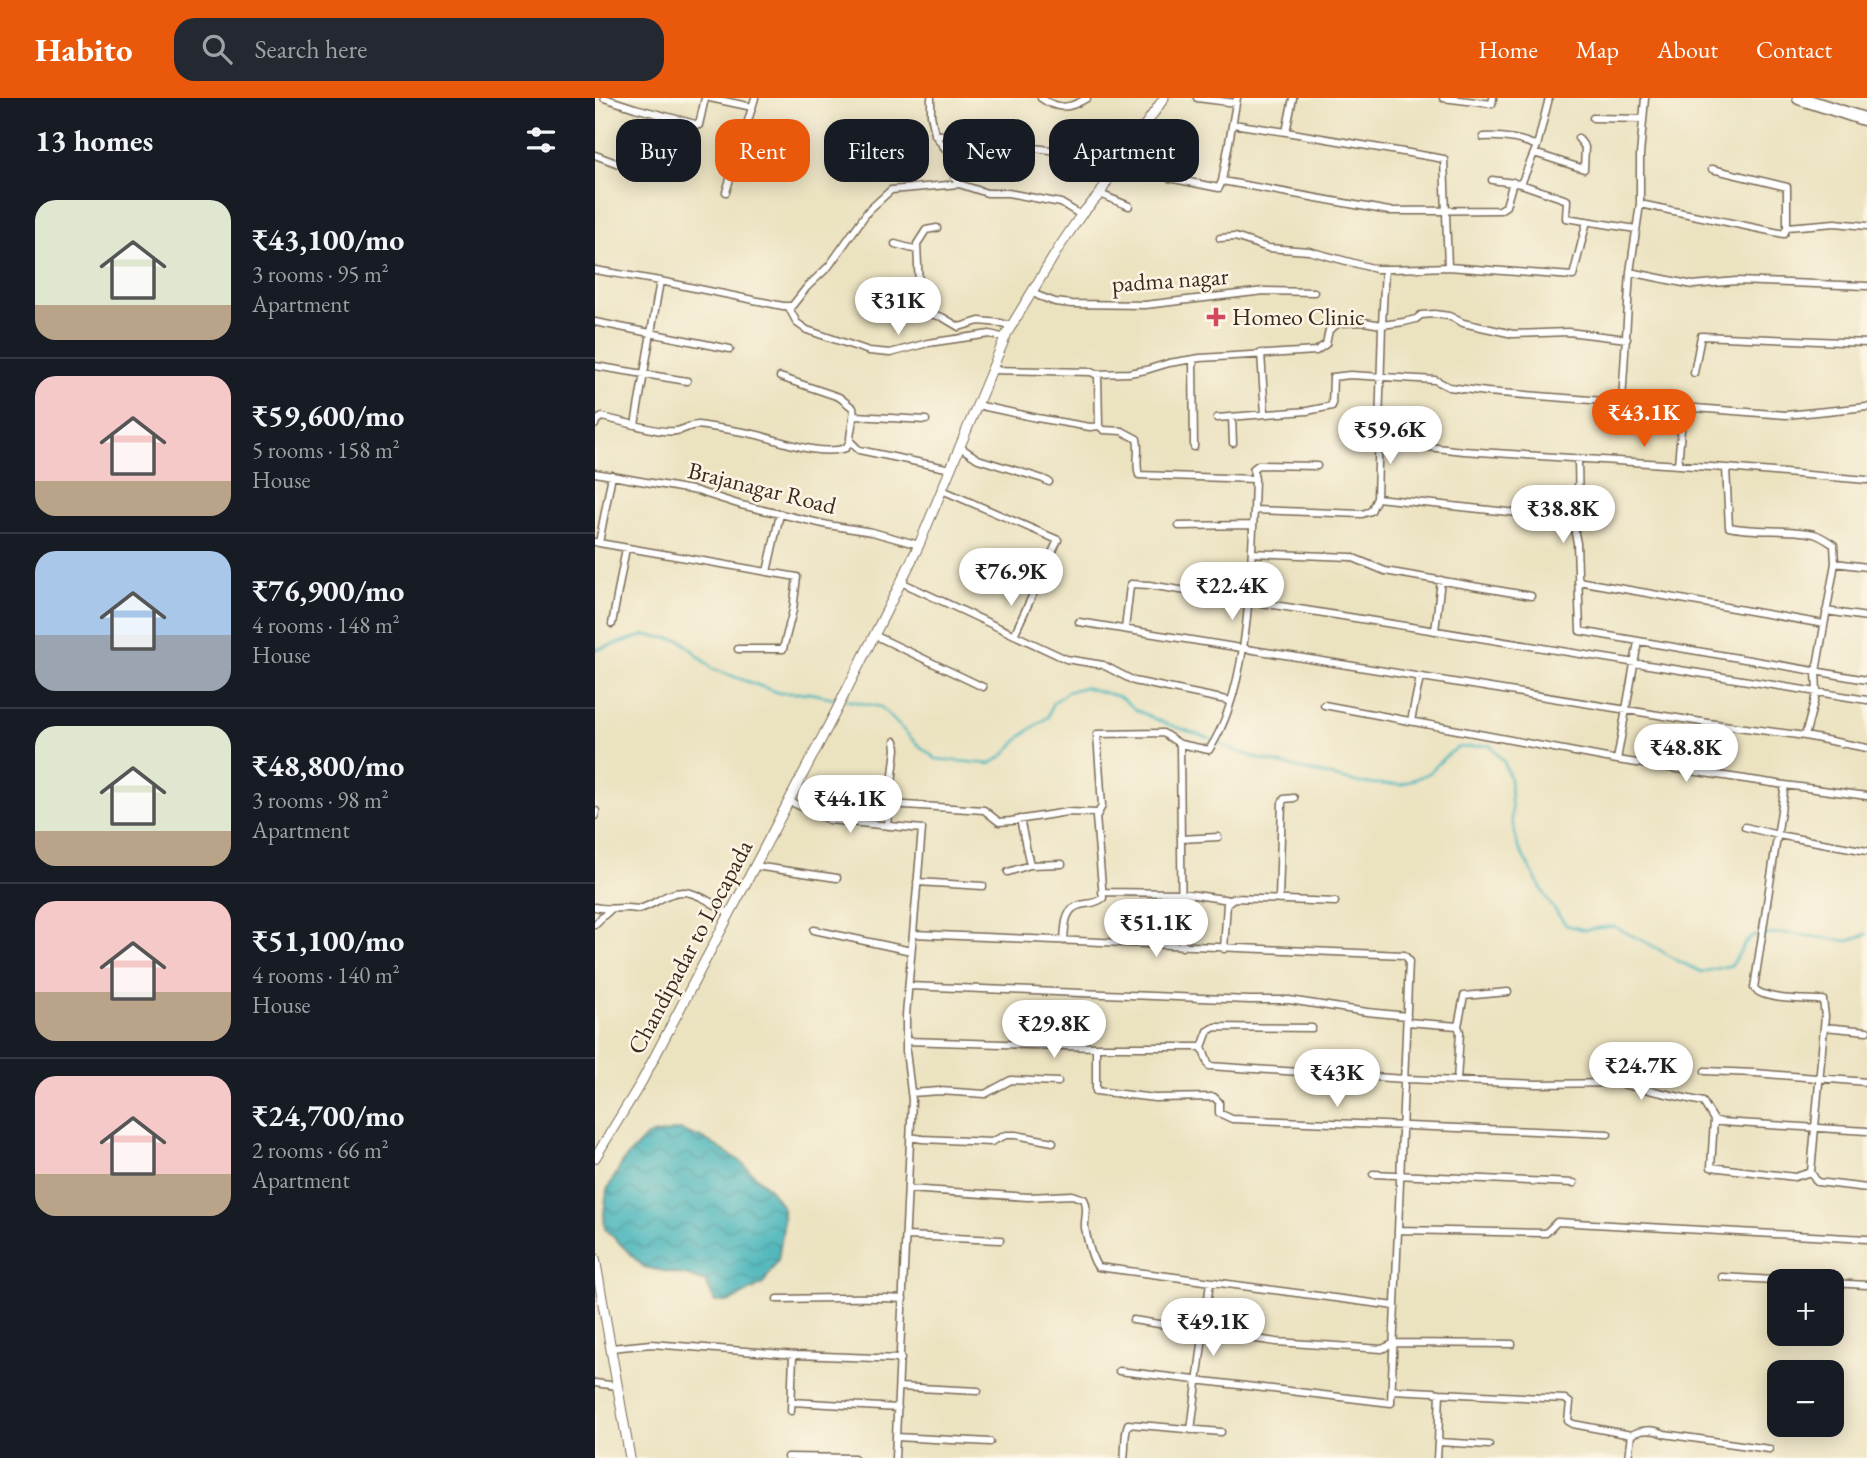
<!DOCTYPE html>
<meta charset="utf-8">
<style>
body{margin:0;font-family:"EB Garamond",serif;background:#242831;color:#f1f3f6;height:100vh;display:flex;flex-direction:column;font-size:26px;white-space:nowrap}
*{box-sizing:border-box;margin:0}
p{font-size:23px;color:#9ea1a6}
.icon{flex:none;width:38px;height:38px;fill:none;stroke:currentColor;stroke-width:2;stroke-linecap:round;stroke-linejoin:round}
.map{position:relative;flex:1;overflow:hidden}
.side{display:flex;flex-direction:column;background:#171b24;width:595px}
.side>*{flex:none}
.guide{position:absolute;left:21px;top:21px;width:665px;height:63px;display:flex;gap:14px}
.controls{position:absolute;left:1172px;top:1171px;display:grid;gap:14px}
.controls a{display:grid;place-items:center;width:77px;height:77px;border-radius:14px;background:#171b24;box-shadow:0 4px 18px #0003;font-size:35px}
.price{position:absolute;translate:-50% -60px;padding:0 16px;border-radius:24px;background:#fff;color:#222;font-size:23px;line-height:46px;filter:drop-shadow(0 2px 4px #0008)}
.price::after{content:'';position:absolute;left:50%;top:42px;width:21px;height:16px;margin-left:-10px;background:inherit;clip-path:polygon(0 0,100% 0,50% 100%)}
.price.selected{background:#ea580c;color:#fff}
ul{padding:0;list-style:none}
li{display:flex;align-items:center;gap:21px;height:175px;padding:0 35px}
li+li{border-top:2px solid #363941}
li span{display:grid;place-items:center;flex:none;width:196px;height:140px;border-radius:21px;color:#555}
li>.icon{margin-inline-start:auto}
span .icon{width:84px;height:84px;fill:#fffc;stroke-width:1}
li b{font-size:30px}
h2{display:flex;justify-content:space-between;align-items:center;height:84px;padding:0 35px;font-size:30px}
.tag{padding:0 24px;border-radius:21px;background:#171b24;box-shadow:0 4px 18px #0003;font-size:24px;line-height:63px}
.tag.selected{background:#ea580c;color:#fff}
header{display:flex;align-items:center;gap:42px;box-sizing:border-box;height:98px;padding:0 35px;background:#ea580c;color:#fff}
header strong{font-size:33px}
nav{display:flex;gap:38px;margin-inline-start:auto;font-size:24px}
.search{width:490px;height:63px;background:#242831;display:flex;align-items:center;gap:18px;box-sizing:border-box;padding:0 24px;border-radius:21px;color:#9ea1a6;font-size:26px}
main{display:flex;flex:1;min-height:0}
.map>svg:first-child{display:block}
.water{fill:url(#water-waves);stroke:#3f6e6c;stroke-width:2}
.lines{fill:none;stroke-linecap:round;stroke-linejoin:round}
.stream{stroke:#43b3ba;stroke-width:2.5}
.street-casing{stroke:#796a57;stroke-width:9}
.secondary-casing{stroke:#796a57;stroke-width:11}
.highway-casing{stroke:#796a57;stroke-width:15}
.street{stroke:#fff;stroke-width:6}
.secondary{stroke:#fff;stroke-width:9}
.highway{stroke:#fff;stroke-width:12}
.poi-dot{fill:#d1495b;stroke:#fcf5e5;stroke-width:2.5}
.labels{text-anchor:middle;stroke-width:5;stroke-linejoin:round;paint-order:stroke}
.street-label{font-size:24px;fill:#3b2a1e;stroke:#fcf5e5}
.poi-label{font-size:24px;fill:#3b2a1e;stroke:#fcf5e5;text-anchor:start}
</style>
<header>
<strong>Habito</strong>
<div class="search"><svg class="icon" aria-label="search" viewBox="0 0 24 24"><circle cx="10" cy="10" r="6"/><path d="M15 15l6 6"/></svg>Search here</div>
<nav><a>Home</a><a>Map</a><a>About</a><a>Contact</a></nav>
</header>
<main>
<section class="side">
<h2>13 homes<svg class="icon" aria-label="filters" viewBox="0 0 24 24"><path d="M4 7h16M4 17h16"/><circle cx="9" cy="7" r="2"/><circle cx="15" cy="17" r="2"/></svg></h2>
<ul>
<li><span style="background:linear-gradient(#dfe7d0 75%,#b9a48a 0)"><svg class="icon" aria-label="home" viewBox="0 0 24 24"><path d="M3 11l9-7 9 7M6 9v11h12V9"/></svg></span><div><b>₹43,100/mo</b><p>3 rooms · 95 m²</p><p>Apartment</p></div></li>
<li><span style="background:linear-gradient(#f6c9c9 75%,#b9a48a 0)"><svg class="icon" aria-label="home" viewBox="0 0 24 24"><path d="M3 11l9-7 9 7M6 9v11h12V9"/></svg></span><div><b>₹59,600/mo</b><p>5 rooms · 158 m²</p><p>House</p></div></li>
<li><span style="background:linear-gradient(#a9c7e8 60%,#9aa5b1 0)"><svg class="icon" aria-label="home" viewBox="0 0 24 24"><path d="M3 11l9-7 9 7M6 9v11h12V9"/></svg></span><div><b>₹76,900/mo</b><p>4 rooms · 148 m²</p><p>House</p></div></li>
<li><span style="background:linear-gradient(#dfe7d0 75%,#b9a48a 0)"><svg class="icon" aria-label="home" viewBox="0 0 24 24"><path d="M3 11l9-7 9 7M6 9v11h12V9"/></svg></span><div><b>₹48,800/mo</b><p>3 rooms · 98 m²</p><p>Apartment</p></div></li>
<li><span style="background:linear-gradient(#f6c9c9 65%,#b9a48a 0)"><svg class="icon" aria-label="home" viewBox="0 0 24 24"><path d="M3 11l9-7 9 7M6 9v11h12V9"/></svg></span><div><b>₹51,100/mo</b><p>4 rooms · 140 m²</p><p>House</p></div></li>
<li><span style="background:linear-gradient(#f6c9c9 70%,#b9a48a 0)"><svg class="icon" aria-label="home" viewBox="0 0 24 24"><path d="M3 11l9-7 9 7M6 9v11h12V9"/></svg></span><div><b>₹24,700/mo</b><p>2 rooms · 66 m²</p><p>Apartment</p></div></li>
</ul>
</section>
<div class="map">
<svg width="1272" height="1360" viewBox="0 0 1272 1360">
<defs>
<pattern id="water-waves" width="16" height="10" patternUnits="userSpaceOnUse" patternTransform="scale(1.75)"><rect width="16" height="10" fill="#43b3ba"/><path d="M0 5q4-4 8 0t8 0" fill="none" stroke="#399297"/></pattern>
</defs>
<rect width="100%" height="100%" fill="#fcf5e5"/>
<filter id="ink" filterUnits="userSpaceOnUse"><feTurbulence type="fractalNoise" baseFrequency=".0143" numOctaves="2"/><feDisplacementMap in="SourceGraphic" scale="14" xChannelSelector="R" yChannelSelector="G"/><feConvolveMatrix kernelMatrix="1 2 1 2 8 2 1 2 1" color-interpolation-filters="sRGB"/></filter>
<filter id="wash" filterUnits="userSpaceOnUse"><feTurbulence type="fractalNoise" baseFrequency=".00686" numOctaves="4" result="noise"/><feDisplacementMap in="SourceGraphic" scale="28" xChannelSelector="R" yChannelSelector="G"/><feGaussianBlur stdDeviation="1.57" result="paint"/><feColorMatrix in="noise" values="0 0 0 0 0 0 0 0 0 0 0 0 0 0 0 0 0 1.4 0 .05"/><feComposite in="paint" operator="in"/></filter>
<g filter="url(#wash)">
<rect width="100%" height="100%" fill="#ebe2c0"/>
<path class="water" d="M85,1032l26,10 34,21 31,30 12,17v21l-5,31 -15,24 -33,18h-15l-9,-20 -18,-6 -44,-9 -39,-38 -1,-16 3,-23 17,-30 23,-24z"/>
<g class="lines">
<path class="stream" d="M0,552l51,-15 35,5 32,29 66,24h30l30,6
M251,602l35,7 35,36 20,16 54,5 13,-8 22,-23 23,-16 4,-13 15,-12 17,-5 36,10 16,13 28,13 48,16 21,11 27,9 100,24 41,2 28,-12 17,-17 11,-8 33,-3 14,17 6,17 2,41 6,27 31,55 17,23 19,5 28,-4 42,21 23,14 24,11 30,-7 13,-22 8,-7 31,-3 64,8 19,-7"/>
</g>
</g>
<g filter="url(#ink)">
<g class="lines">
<g class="street-casing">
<path id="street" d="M9,0l31,10 64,17 6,-27
M115,0l42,9
M336,0v17l4,19 136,19 15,4 25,17
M446,0c17,12 28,11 46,0
M602,0l39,5
M848,0l49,6 1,-6
M998,20l50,1
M638,26l53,8 7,-34
M691,34l158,27 4,108
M340,37l12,16 7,25 5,8 28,9h21l53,10 20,12
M888,39c20,-1 36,1 54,9
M939,55l50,16 1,-22 -7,-9
M530,56l24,16 20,8 50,10 3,-7 15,-83
M0,57l29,11
M897,82l29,4 46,16 -1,18 70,11
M627,83l167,30 111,-1 6,-4 7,-24
M926,86l16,-38 12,-48
M131,94l29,-94
M505,96l29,12
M1045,106l144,30 3,-7v-40l-75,-18
M1192,129l48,-4 32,3
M342,130l-11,2 -9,14 3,65 10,5 12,3 17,10 20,-6 22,2 10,3
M625,140l15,-1 33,11 41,3 67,18h17l55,-2 125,9 14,-55
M300,146l22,6
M790,171l-3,56 22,-3 12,-3 5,-4 13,-1 15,2 14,7 50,11 55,-2 59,7
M0,172l65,11 -25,144 -33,-8 -6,4 -1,4
M1035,174l63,13 43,-4 131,5
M65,183l123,25h9l15,-19 22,-21 39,-55 23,-21 68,-6
M437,193l7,5 16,6 17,2 73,1 119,-14 50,1
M193,208l9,17 10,7 62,21 21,2 38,-10 62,-9 15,4
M0,224l135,27
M666,255l4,61
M598,262l1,87
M0,268l92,15
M397,272l99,2 7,3 1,51 5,4 18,1 15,8c3,12 -2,24 2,36l116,4 -1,31 108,4 9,-3 6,-13
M1099,275l7,-37 166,7
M500,276l34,-1 17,-3 23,-7 31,-5 116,-7 10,-7 3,-14 10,-7 25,-1 18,3 -5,173 197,21
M185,279l59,20 14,11c2,11 -3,21 -3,33l9,9 92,19
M1027,303l8,-129 10,-68v-49l5,-57
M382,307l60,13 53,9 9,-1
M260,318l71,4
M637,319l1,26
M622,320l90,-7 25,-5 1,-29 17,-2 85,5 14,7 38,5 299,23 81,-8
M40,327c14,3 28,8 41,6 8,-1 14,-6 22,-6 19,3 37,5 55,9 28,6 66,23 93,14l4,-7
M824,348l44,5 263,17 141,12
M365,349l18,12 65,20 6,3
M983,361c0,11 1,23 0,34 -2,18 -6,32 -1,50l3,88 287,49
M1083,367l5,-59
M0,375l102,18 44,14 87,20 44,7 47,13
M660,381l-2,-10 5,-4 59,1
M347,392l116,50 -44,95
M584,428l74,-1
M0,444l4,1 13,-68
M4,445l198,34 -4,33 -10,39h-45
M657,455l99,4 34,14 146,25
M389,458l62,13
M1240,465l32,4
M172,474l13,-58
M983,483l246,43
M306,484l165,77 37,6 31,16 97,20
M1231,513l41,6
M484,524l629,101 97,13 12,-45 -1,-19 19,-109 -1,-18c-6,-4 -13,-9 -20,-11 -28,-6 -57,-1 -85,-7l-3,-59
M17,526l14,-76
M530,531l5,-43 1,-2 18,1 718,115
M840,533l6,-51
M279,537l109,52
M1043,544l-21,118 168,25 -31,203c10,13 52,11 69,12l2,16 -14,156 6,10 50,6
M729,607l293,55
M816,623l9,-44
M1210,638l62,12
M585,646l2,203
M1190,687l82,11
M194,703l40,19 93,9 -16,186v36l6,49 -17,358
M294,706l95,6 15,12 12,-1 56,-9 31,1
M0,713h1l-1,5
M425,721l10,46
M292,728l9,-77 -1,-8
M1150,729l33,8 89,16
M586,741l37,-2
M160,768l82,12
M413,774l22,-7 32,-1
M322,784l66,4
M507,794l79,1 49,7
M684,801l3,-96 2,-4 10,-1
M0,809c12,3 21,1 33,1 3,0 8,1 11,1 17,-4 27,-18 46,-17 16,2 31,14 44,22
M0,826l16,-15
M219,832l97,21
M318,836l491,21 5,5 -18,443 -272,-32
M469,843c1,-13 0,-32 16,-36 9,-2 15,-1 23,-7l-7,-81 6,-11 -5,-72 66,-1 17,11 29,6c40,-60 41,-169 45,-240
M629,851l3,-46 7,-5 101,4
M314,888l340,14h40l78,12 40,4
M812,924l51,4
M1229,929l43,4
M717,930l-97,-1 -7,4 -6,16 7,19 196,13 133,5 79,-1 86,19 11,18 -3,47 84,10 16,-5
M311,943l190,6h106
M501,949v44l59,7 59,-1 5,5v11l13,6 376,15
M1110,973l50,2 112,9
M862,983l3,-49 -2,-6 6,-30 44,-4
M316,995l29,-2 45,3 26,-14 47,2
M1119,1022l7,2 146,9
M315,1039l12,2 69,3 15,-7h10l37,7
M778,1076l201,9
M313,1091l120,8 44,-2 12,4c5,9 0,19 1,29 2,10 7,33 13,39l297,39
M804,1132l147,3 11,-11 310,17
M311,1138l94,4
M1127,1179l70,4
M1237,1185l35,2
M182,1201c43,0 84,-3 126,0
M538,1222l143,22 106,7 13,-6 117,1
M16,1250l40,-4 146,11 104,4
M0,1285l22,3
M304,1289l79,4
M797,1292l41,2 7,1 125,6 5,4 -2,18 5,3 58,11c10,-6 23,-6 33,-1l105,15
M845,1295l-2,49 51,3
M197,1304l106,6
M196,1313l2,-56
M596,1332l19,-148
M301,1339l94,5
M192,1359l67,1
M529,1360c2,-11 0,-24 4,-34l93,8
M842,1360l1,-16
M1033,1360l3,-23"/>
</g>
<g class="secondary-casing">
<path id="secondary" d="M0,1060l47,-77 193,-368 66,-131 18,-37 88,-212 53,-87 21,-31 19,-21 11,-20 53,-76
M0,1160l35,200"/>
</g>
<g class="highway-casing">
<path id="highway" d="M1204,0l68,22"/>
</g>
<use href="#street" class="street"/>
<use href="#secondary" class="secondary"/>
<use href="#highway" class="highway"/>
</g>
</g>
<path class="poi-dot" d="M617.5 208.5h7v7h7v7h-7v7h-7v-7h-7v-7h7z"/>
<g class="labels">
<g class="street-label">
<text transform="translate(575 182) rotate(-4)" y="8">padma nagar</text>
<text transform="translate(167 390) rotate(14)" y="8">Brajanagar Road</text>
<text transform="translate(95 849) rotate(-62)" y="8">Chandipadar to Locapada</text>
</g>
<g class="poi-label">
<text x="637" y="227">Homeo Clinic</text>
</g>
</g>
</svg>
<div class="controls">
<a>+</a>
<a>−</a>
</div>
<b class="price" style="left:303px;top:239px">₹31K</b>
<b class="price selected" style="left:1049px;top:351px">₹43.1K</b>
<b class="price" style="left:795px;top:368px">₹59.6K</b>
<b class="price" style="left:968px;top:447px">₹38.8K</b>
<b class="price" style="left:416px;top:510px">₹76.9K</b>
<b class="price" style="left:637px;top:524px">₹22.4K</b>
<b class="price" style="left:1091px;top:686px">₹48.8K</b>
<b class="price" style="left:255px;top:737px">₹44.1K</b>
<b class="price" style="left:561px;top:861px">₹51.1K</b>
<b class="price" style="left:459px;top:962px">₹29.8K</b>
<b class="price" style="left:1046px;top:1004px">₹24.7K</b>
<b class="price" style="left:742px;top:1011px">₹43K</b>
<b class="price" style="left:618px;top:1260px">₹49.1K</b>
<div class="guide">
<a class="tag">Buy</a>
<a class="tag selected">Rent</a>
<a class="tag">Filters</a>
<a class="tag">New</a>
<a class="tag">Apartment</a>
</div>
</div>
</main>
